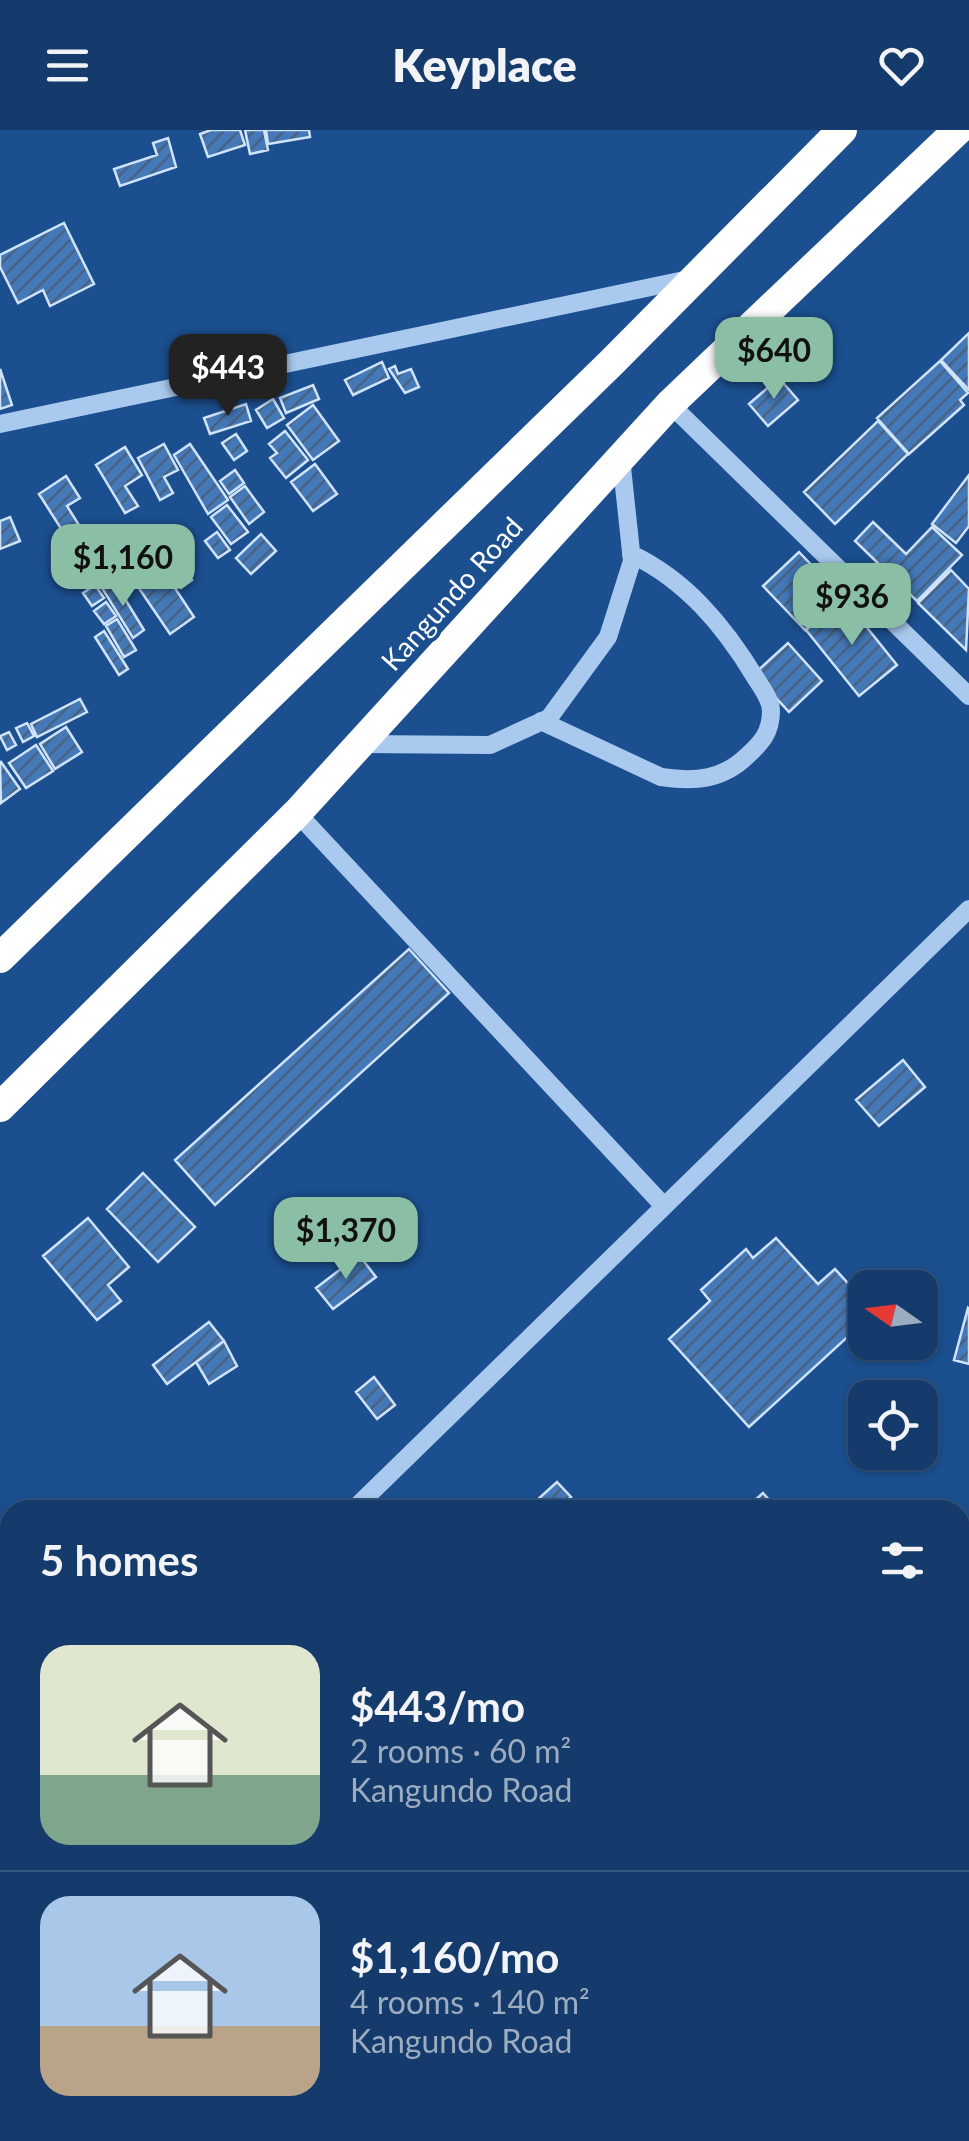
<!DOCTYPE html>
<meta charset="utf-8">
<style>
body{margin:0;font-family:Lato,sans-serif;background:#1d4271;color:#f1f3f6;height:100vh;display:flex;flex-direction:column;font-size:38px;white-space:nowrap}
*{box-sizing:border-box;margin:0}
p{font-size:32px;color:#9dadc1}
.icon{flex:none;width:55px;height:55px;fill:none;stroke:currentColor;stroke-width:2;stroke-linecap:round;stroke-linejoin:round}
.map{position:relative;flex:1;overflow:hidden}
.side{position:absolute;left:0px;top:1370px;width:970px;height:642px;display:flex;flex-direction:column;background:#143b6b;border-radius:30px 30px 0 0;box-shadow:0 2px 8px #0004,0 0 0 2px #33557e}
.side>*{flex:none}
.needle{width:65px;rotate:284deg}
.buttons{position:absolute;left:848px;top:1140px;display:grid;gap:20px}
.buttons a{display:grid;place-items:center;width:90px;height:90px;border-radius:20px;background:#143b6b;box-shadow:0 2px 8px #0004,0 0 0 2px #33557e;font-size:50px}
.price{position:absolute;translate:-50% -85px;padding:0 22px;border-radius:20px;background:#8abfa5;color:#111;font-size:32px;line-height:65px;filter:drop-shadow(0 2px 5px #0008)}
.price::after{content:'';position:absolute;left:50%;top:60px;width:30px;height:22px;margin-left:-15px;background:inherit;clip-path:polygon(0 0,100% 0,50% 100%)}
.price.active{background:#222;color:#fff}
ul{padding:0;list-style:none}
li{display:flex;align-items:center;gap:30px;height:250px;padding:0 40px}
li+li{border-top:2px solid #33557e}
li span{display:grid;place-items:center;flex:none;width:280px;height:200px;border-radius:30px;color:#555}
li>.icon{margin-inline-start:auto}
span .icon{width:120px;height:120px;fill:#fffc;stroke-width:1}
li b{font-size:42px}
h2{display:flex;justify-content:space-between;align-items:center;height:120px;padding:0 40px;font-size:42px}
header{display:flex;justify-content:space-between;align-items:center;height:130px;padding:0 40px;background:#143b6b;font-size:45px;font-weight:800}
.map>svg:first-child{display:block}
.building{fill:url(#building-hatch);stroke:#cfe3fa;stroke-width:2.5}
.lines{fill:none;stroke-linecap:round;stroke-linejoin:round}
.minor{stroke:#a9c9ee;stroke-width:18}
.highway{stroke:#fff;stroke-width:30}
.labels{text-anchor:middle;stroke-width:8;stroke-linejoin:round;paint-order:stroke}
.street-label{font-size:28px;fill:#fff;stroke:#1b4f8f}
</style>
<header><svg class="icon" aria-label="menu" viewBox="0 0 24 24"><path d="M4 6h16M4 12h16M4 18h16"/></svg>Keyplace<svg class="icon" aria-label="heart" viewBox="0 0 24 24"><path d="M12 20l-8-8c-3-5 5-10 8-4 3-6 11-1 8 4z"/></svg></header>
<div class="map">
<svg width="969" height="2011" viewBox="0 0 969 2011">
<defs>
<pattern id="building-hatch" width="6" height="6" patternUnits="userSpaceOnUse" patternTransform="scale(2.5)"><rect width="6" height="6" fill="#4478b7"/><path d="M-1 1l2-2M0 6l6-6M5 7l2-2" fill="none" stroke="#486282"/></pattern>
</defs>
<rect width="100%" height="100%" fill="#1b4f8f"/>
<path class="building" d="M211,0h29l5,15 -37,12 -8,-23z
M245,0h19l4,20 -18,4z
M266,0h43l1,7 -42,7z
M168,8l8,29 -56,19 -6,-17 43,-14 -4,-12z
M64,93l30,61 -44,22 -7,-16 -25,13 -18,-36v-12z
M969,203v57l-28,-30z
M940,231l28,32 -8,7 4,5 -55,49 -32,-36z
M382,232l7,16 -36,17 -8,-15z
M395,236l3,8 13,-5 8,18 -14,6 -16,-24z
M0,239l12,36 -12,4z
M779,248l19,22 -30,26 -19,-22z
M313,255l6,14 -33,14 -6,-15z
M273,269l11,19 -17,10 -11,-18z
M246,274l5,17 -41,13 -6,-16z
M313,275l26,36 -26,19 -26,-35z
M878,291l30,33 -73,70 -31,-32z
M285,301l23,29 -22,18 -16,-20 7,-5 -8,-9z
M236,304l11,17 -13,9 -12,-17z
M164,314l14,26 -14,7 9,16 -13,7 -22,-42z
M190,314l38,56 -20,14 -34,-59z
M125,317l17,28 -17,11 13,20 -13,7 -29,-48z
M315,334l22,30 -24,17 -22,-29z
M235,340l9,13 -15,11 -9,-13z
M969,345v51l-13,17 -24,-19z
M66,346l14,22 -13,8 44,70 -14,9 -58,-91z
M245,356l19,26 -15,12 -19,-27z
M227,375l21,27 -17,12 -20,-27z
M10,387l10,24 -20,8v-28z
M873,392l33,32 26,-27 30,28 -45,46 -62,-60z
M217,402l13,18 -12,8 -13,-17z
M142,404l15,24 -25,18 -16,-24z
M261,404l15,17 -25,23 -15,-16z
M167,417l25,33 -11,8 -25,-33z
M799,422l42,44 -36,34 -42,-44z
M157,431l37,56 -24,17 -38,-56z
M951,440l18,19 -3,61 -48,-47z
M114,451l30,49 -11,8 -31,-50z
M95,455l9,13 -12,8 -9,-13z
M844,469l53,66 -38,31 -53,-66z
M106,472l10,14 -12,8 -10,-13z
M117,489l19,31 -12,7 -18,-31z
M104,501l24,38 -9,6 -24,-38z
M788,513l34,38 -33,31 -35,-38z
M80,569l7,13 -50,25 -6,-13z
M27,593l7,13 -11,6 -7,-14z
M66,597l16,25 -27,17 -15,-25z
M9,602l7,13 -9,5 -7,-14z
M36,615l17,26 -27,17 -17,-25z
M1,632l19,27 -19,14 -1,-40z
M409,819l40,44 -234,212 -40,-45z
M903,930l22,27 -46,39 -23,-26z
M143,1043l52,54 -37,35 -51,-53z
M320,1085l14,16 -19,19 -14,-15z
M88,1088l41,49 -21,18 13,16 -24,19 -54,-64z
M776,1108l42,46 17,-15 20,22 6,-5 4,5v30l-116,106 -80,-88 41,-38 -9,-11 45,-41 7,9z
M359,1125l17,22 -43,32 -17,-21z
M968,1178l1,1v55l-15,-4z
M209,1192l15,19 -57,43 -14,-19z
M224,1211l13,25 -28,18 -13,-22z
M374,1247l21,28 -18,14 -21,-27z
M557,1352l14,15 -11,9 3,4h-37z
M763,1363l15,17h-34z
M969,1519v55l-9,-8v-37z
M10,1883v58l-6,-8 -4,4v-46z
M960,1934l9,2 -1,45 -8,-2z
M186,2002h112l-10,9h-95z
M857,2002h86l-3,9h-57z"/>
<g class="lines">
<path class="minor" d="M670,274l299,292
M0,294l689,-145
M541,591l120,56c34,5 61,3 86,-21 14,-13 24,-23 24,-45 0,-12 -10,-24 -16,-34 -31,-51 -69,-97 -124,-123
M359,614l131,1 59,-27 59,-81 24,-76 -11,-103
M297,683l365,391
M353,1380l616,-601
M960,1431l9,-5
M960,1676l9,3
M0,1728l10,-10
M747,2002l5,9
M782,2002l18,9
M333,2011l9,-9"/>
<path class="highway" d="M0,828l611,-595 231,-233
M0,977l297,-294 373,-409 288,-274"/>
</g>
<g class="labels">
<g class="street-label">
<text transform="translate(452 464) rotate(-48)" y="10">Kangundo Road</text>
</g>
</g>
</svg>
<div class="buttons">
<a><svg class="needle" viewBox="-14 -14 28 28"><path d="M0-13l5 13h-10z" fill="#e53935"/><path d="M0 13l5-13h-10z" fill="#9dadc1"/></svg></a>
<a><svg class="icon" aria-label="locate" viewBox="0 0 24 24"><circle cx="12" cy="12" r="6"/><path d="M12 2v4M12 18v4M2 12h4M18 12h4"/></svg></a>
</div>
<b class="price" style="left:774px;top:272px">$640</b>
<b class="price active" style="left:228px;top:289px">$443</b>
<b class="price" style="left:123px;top:479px">$1,160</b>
<b class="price" style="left:852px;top:518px">$936</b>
<b class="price" style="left:346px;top:1152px">$1,370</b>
<section class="side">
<h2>5 homes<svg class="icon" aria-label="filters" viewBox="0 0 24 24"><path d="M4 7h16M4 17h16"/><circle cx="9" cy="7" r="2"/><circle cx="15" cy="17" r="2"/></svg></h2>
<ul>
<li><span style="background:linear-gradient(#dfe7d0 65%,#7fa58c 0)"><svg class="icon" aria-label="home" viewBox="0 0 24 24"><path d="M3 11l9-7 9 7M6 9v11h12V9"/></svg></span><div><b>$443/mo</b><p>2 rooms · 60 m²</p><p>Kangundo Road</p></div></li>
<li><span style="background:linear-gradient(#a9c7e8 65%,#b9a48a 0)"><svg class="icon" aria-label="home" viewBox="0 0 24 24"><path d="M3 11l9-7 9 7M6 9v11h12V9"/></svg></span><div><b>$1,160/mo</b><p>4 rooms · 140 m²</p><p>Kangundo Road</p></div></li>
</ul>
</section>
</div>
